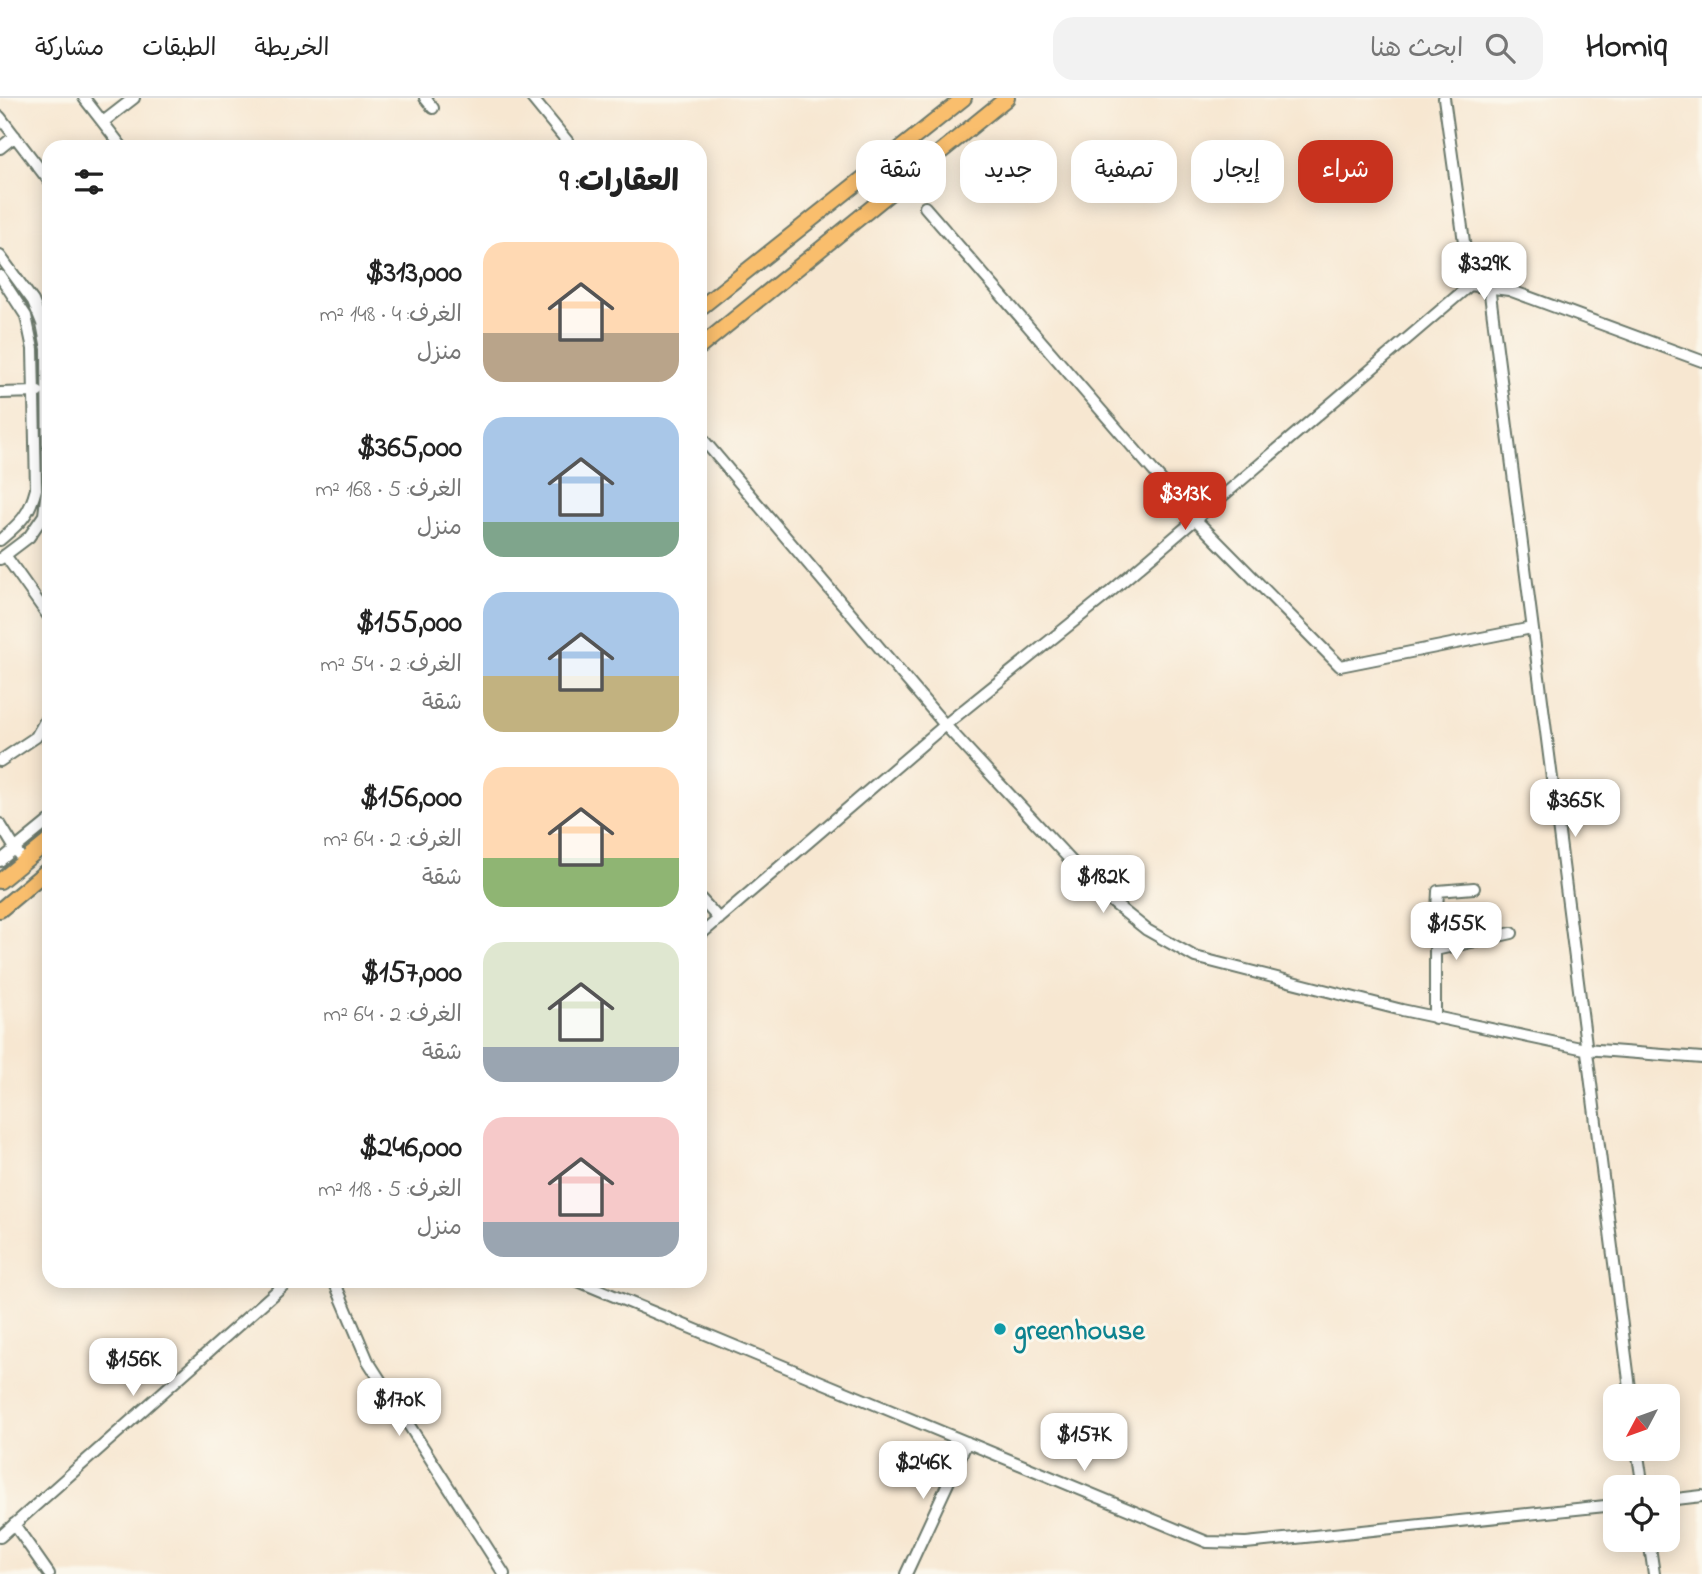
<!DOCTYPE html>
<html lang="ar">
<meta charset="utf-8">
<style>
body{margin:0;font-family:"Indie Flower","Playpen Sans Arabic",sans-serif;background:#f2f2f2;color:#222;direction:rtl;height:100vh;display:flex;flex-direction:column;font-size:26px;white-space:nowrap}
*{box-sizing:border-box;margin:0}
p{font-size:23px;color:#767676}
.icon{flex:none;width:38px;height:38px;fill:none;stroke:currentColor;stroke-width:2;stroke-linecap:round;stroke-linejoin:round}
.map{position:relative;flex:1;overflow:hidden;direction:ltr}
.details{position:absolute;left:42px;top:42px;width:665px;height:1148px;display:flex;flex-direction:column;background:#fff;border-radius:21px;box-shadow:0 4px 18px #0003;direction:rtl}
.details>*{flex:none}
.top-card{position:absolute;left:728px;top:42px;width:665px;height:63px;direction:rtl;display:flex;gap:14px}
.needle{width:46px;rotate:229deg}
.buttons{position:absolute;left:1603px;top:1286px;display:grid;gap:14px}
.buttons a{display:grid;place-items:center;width:77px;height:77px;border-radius:14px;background:#fff;box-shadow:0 4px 18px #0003;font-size:35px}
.price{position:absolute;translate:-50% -60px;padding:0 16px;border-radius:14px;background:#fff;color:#222;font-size:23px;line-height:46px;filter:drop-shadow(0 2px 4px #0008)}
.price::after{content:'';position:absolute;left:50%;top:42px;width:21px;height:16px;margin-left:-10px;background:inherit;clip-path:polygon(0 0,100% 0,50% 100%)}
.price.current{background:#c8321e;color:#fff}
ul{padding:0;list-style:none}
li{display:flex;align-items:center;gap:21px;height:175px;padding:0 28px}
li span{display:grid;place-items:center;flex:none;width:196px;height:140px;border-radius:21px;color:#555}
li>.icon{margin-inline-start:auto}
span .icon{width:84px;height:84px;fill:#fffc;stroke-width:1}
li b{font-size:30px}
h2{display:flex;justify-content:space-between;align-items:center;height:84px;padding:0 28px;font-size:30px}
.pill{padding:0 24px;border-radius:21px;background:#fff;box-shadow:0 4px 18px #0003;font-size:24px;line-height:63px}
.pill.current{background:#c8321e;color:#fff}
header{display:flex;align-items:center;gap:42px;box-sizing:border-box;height:98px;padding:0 35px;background:#fff;border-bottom:2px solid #e0e0e0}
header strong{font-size:33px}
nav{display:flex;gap:38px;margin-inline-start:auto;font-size:24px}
.search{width:490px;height:63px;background:#f2f2f2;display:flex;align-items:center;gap:18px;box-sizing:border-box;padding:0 24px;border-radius:21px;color:#767676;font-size:26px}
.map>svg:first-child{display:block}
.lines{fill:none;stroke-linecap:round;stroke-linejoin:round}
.minor-casing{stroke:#6b786b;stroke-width:14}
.major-casing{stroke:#6b786b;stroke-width:18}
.minor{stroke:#fff;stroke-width:10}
.major{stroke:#f9be6d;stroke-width:14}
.culture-dot{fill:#0f9aa8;stroke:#fbf7ec;stroke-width:2.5}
.labels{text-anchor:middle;stroke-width:6;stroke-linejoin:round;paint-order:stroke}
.culture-label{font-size:28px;font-weight:bold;fill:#0d838f;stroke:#fbf7ec;text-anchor:start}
</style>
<header>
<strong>Homiq</strong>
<div class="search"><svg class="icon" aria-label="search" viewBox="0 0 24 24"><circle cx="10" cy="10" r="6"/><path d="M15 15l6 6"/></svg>ابحث هنا</div>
<nav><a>الخريطة</a><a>الطبقات</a><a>مشاركة</a></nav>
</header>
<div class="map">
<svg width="1702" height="1476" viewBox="0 0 1702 1476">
<rect width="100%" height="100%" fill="#fbf7ec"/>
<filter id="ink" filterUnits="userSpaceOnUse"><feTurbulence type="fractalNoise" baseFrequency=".0143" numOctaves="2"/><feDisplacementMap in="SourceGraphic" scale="14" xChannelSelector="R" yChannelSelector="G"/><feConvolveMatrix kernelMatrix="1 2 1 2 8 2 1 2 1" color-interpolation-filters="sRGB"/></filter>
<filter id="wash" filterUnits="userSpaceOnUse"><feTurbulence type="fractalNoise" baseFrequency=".00686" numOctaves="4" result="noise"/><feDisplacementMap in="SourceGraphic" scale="28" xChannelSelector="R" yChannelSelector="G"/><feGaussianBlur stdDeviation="1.57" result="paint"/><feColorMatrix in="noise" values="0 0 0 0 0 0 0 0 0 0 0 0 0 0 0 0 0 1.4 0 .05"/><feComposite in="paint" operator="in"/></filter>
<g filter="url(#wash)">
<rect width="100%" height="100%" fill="#f7e7d1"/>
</g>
<g filter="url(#ink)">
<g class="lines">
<g class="minor-casing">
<path id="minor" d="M84,0l38,49
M425,0l8,10
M532,0l40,49
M1444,0l26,187 39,5 193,71
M0,19l49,64
M103,24l31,-24
M0,50l15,-12
M925,109l270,312 145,147 192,-38
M0,158l33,45 9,22 5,26 1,132 -4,34 -15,22 -29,22
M0,178l26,40 7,33 3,140c-7,27 -16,34 -36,51
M1489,188l142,1110
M0,295l38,-1
M700,338l245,289 156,168 46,37 48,27 207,53 183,39 117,9
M5,457l44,62
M0,663l36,-24 13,-23
M0,726l19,31
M0,763l49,-40
M700,800l19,21
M700,837l245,-210 164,-132 361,-308
M1435,852l3,-59 36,-3
M1435,920v-68l77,-17
M334,1183l34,80 136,213
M578,1183l629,261 39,1 369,-38
M1637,1351l6,39
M1668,1402l34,-4
M14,1426l35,50
M0,1439l288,-256
M1649,1442l5,34
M906,1476l61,-132"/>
</g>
<g class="major-casing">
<path id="major" d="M700,210l264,-210
M700,249l307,-249
M0,783l49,-40
M0,812l49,-41"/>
</g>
<use href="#minor" class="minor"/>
<use href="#major" class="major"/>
</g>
</g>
<circle class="culture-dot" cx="1000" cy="1231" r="7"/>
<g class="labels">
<g class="culture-label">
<text x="1014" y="1241">greenhouse</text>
</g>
</g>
</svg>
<div class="buttons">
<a><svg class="needle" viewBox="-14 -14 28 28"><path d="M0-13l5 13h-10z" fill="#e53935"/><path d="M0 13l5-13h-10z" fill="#767676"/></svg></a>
<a><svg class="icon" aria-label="locate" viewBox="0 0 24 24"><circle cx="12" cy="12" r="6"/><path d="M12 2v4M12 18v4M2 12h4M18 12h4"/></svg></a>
</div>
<b class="price" style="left:1484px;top:204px">$329K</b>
<b class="price current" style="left:1185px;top:434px">$313K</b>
<b class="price" style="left:1575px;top:741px">$365K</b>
<b class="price" style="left:1103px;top:817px">$182K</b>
<b class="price" style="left:1456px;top:864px">$155K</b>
<b class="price" style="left:133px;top:1300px">$156K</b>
<b class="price" style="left:399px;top:1340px">$170K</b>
<b class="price" style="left:1084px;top:1375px">$157K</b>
<b class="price" style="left:923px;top:1403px">$246K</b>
<div class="top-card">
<a class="pill current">شراء</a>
<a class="pill">إيجار</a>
<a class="pill">تصفية</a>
<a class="pill">جديد</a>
<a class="pill">شقة</a>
</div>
<section class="details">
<h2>العقارات: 9<svg class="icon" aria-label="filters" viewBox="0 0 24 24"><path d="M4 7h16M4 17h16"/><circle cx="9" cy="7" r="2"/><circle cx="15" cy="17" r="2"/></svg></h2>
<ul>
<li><span style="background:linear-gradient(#ffd9b3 65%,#b9a48a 0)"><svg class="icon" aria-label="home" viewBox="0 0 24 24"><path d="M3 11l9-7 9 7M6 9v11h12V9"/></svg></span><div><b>$313,000</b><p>الغرف: 4 · 148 m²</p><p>منزل</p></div></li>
<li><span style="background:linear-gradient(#a9c7e8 75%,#7fa58c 0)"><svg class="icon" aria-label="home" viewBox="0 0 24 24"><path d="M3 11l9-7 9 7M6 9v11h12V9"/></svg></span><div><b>$365,000</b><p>الغرف: 5 · 168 m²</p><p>منزل</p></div></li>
<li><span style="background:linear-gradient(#a9c7e8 60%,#c2b280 0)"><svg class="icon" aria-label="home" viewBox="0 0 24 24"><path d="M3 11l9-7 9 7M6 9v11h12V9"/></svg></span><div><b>$155,000</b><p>الغرف: 2 · 54 m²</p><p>شقة</p></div></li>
<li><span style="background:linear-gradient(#ffd9b3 65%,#8fb573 0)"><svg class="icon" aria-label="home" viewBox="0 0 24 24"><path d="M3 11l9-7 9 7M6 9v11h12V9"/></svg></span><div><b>$156,000</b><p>الغرف: 2 · 64 m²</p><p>شقة</p></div></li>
<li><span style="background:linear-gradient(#dfe7d0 75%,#9aa5b1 0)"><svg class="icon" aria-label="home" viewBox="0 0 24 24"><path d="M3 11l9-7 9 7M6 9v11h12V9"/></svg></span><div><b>$157,000</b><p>الغرف: 2 · 64 m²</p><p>شقة</p></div></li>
<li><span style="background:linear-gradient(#f6c9c9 75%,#9aa5b1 0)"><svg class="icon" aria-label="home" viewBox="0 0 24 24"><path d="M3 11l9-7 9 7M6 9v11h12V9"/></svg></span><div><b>$246,000</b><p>الغرف: 5 · 118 m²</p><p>منزل</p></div></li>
</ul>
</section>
</div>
